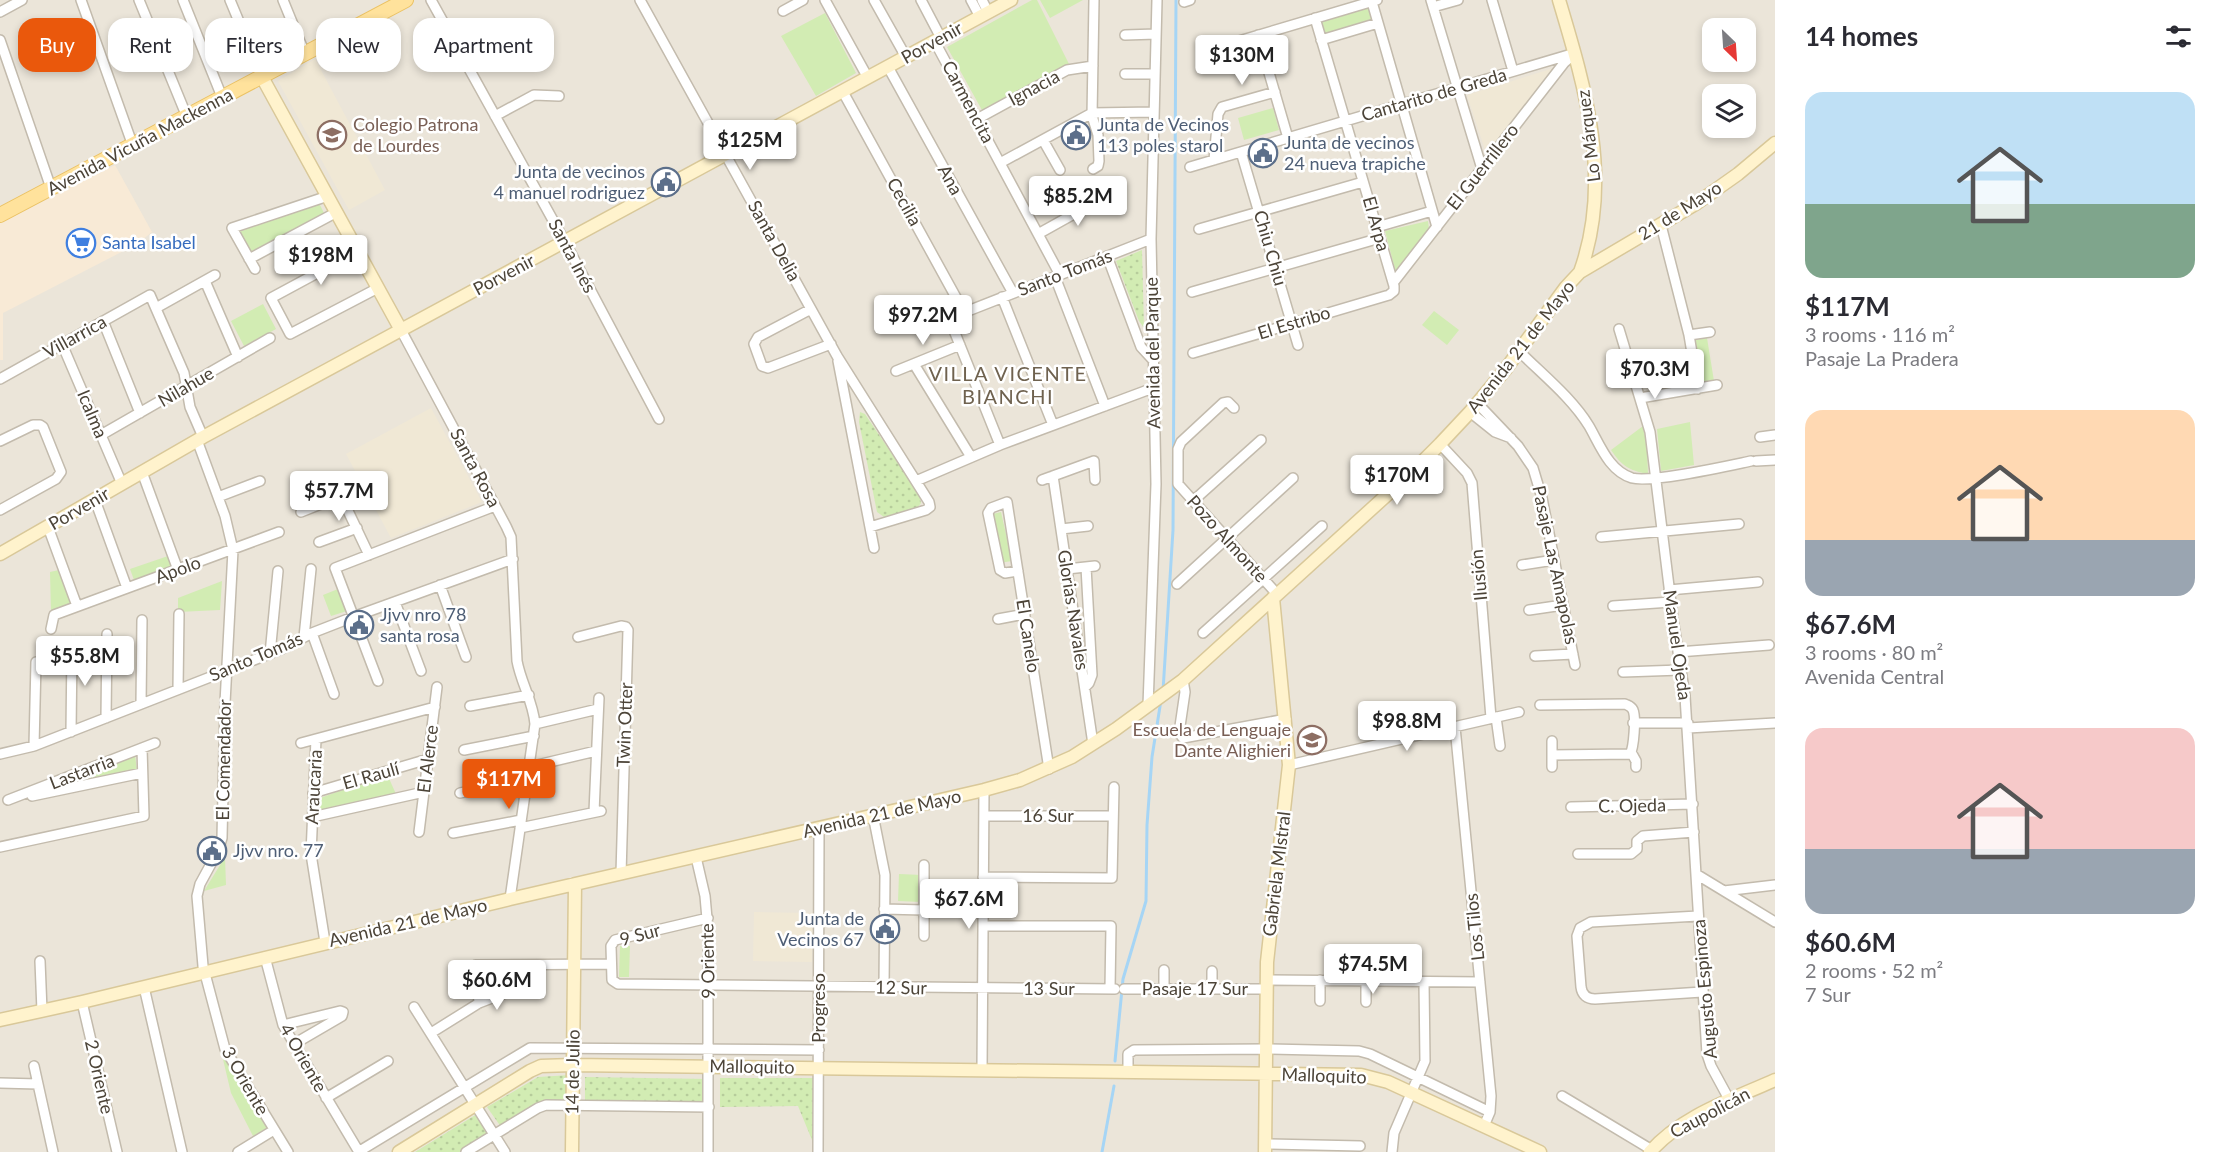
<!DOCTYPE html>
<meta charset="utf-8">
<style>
body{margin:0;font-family:Lato,sans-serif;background:#f7f7f7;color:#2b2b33;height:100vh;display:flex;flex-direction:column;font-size:22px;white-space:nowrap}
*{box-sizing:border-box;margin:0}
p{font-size:20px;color:#7c7c81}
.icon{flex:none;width:33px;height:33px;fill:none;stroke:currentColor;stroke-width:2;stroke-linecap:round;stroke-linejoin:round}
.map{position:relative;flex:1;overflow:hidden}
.details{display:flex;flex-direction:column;background:#fff;width:450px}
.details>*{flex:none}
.top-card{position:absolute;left:18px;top:18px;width:570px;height:54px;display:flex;gap:12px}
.needle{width:39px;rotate:155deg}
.fabs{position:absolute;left:1702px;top:18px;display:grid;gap:12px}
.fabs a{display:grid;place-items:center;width:54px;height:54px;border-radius:12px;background:#fff;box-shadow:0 3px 9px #0003;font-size:30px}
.price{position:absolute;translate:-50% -51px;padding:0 14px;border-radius:6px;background:#fff;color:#222;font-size:20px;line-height:39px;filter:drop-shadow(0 2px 3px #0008)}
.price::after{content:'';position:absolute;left:50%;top:36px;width:18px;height:14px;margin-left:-9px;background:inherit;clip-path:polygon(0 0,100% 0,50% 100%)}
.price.selected{background:#ea580c;color:#fff}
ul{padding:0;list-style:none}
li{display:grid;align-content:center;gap:12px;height:318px;padding:0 30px}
li span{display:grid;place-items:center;height:186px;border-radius:18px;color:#555}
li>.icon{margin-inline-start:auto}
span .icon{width:108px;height:108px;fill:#fffc;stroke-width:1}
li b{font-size:26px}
h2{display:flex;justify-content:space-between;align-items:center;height:72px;padding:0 30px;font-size:26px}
.pill{padding:0 21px;border-radius:18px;background:#fff;box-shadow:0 3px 9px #0003;font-size:21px;line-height:54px}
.pill.selected{background:#ea580c;color:#fff}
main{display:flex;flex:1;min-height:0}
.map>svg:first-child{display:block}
.residential{fill:#ebe5d9;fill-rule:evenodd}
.commercial{fill:#f8ead6}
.education{fill:#f0e8d5}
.grass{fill:#d2ecb3}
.park{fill:url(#park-dots)}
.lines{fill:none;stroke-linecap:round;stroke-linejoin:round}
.stream{stroke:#a6d5f5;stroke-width:3}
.street-casing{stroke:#c3bbad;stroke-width:12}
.secondary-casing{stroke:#d9c899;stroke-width:15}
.primary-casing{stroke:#ebc264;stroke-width:16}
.street{stroke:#fff;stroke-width:9}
.secondary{stroke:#fff3cd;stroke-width:12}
.primary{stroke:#ffe29c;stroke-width:14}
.labels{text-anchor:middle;stroke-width:5;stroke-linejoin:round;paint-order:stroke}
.street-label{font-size:18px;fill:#4c4438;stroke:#fff}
.education-label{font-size:18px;fill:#785e54;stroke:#fff;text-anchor:start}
.service-label{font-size:18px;fill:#4e5e75;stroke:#fff;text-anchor:start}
.shop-label{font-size:18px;fill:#366cbe;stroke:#fff;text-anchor:start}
.neighbourhood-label{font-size:20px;letter-spacing:1.5px;fill:#6f624f;stroke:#fff}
</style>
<main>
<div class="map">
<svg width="1775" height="1152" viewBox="0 0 1775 1152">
<defs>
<pattern id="park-dots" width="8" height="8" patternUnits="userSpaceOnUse" patternTransform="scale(1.5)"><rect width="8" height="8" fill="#d2ecb3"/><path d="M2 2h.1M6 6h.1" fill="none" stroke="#b6cc9b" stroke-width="1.8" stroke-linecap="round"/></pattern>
</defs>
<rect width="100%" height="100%" fill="#f6f3eb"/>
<path class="residential" d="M0,0h1775v1152h-1775zM1713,28h33v34h-33zM1713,94h33v34h-33z"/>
<path class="commercial" d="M115,165l37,67 -15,12 -134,69v47h-3v-137z"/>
<path class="education" d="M315,59l70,131 -36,20 -71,-129z
M1557,67l-71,86 -19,-58z
M431,408l51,94 -91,36 -45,-84z
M754,912l59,1 -1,49 -59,-1z"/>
<path class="grass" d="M1032,0h5l33,66 -87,46 -36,-65z
M1040,0h43l-33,18z
M1370,5l5,17 -51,14 -5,-16z
M825,13l31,60 -40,23 -35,-60z
M1273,108l6,22 -35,10 -6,-22z
M318,201l7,14 -75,37 -11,-20z
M1428,221l1,8 -33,44 -11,-42z
M263,304l13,25 -32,17 -13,-25z
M1434,311l25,19 -12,15 -25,-20z
M1707,338l7,43 -12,1 -7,-42z
M1690,422l4,43 -33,6 -4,-42z
M1643,426l4,22 1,26c-20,-4 -26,-8 -37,-24z
M1001,512l11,49 -13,2 -10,-48z
M168,556l4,12 -38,12 -4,-11z
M59,570l15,37 -23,6 -1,-41z
M222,581l-2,29 -42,2v-14z
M338,589l9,22 -16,5 -8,-21z
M135,755l2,15 -93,21z
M387,774l9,20 -77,18 1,-14z
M225,857l1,28 -22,6z
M899,874l23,1 -1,27 -23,-1z
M620,946h10l-1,31h-10z
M521,965l-2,20 -32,7 1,-26z
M221,1051l47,76 -15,9 -22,-43z"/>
<path class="park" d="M1142,250l2,78 -5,-7 -23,-60z
M860,412l5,2 54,80 2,9 -3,4 -34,10 -7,-5 -18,-90z
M570,1075v24l-24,2 -45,26 -14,-20 51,-30z
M585,1077l124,2 -1,22h-123z
M720,1078h94v67l-16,-39 -78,1z
M477,1114l13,20 -29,18h-46z"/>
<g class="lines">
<path class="stream" d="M1163,691l10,-161 3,-530
M1115,1061l8,-82 23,-78 1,-76 5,-68 9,-57
M1102,1152l12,-66"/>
<g class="street-casing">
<path id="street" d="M81,0l52,146
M139,0l48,117
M183,0l39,97
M230,0l32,77
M283,0l22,54
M431,0l134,242 94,177
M640,0l197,356 92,146 1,5 -4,3 -56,17
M825,0l43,78
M874,0l32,57
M921,0l20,38
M971,0l9,17
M982,0l6,12
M1431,0l51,169
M1492,0l21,71
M1184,2l6,-2
M1372,2l65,225
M1433,7l25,-7
M783,11l20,-11
M0,12l22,-12
M1125,35l31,-1
M1258,35l30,103
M0,40l51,148
M1321,40l57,-17
M935,42l125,233
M1205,51l172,-51
M888,67l125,226
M1125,74h30
M843,92l121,220
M495,116l39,-21 25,1
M977,119l90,-49 26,-4
M1043,140l17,30
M1241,152l57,193
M1214,160l4,-46 4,-7 53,-15
M1000,163l92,-50 62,-1
M1190,167l385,-114
M1093,169l5,-3 1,-5 -1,-26 -6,-19 2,-116
M1661,225l28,110 9,54
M1377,227l55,-16
M1199,229l164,-47
M1038,234l68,-38
M358,251l-87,47 19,36 88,-46
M1107,256l34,91 12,13
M249,259l88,-47
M255,269l-23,-41 96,-32
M1055,277l50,129
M205,281l33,76
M1393,283l171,-220 9,-8
M1192,292l188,-54
M1002,297l51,128
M156,308l59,-33
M811,309l-53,28 -4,7 8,22 6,2 63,-24
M949,318l51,127
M945,320l206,-81
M103,321l37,92
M1619,329l31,103 23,187 12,77 22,358 4,12 19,35
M401,330l105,196 5,11 6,124c4,22 16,40 18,63l-25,175
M1689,335l21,-3
M62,344l60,140
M1520,352c23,23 52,46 69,74 11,19 20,45 43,52 20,5 95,-12 119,-17
M1193,353l196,-58 5,-4v-5l-79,-268
M838,361l36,187
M914,364l57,93
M896,371l64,-26
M0,379l150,-84 34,78 6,34 13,30
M1640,398l77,-13
M1478,404l40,42 15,22 9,30 33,167
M1234,408l-6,-6 -5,1 -42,39 -3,7v35l99,110
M1470,412l25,20 16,6
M101,435l169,-97
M1760,437l15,-2
M197,440l28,76 8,34 -8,153 -3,135 -4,13 -18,33 -3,12 6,70 22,83 63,103
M0,441l33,-16h7l3,2 18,45 -5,7 -56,31
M1440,444l27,29 5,10 19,235
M1756,461l19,-1
M142,472l36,98
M1053,476l40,268
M1042,480l52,-19 1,19
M916,481l84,-36 153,-57
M218,497l42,-16
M95,500l32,88
M1193,501l68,-61
M301,512l40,-16 28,59
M48,527l29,79
M1061,529l27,-3
M1601,537l138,-13
M319,542l38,-14
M1522,565l32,-5
M1067,569l28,-3
M1018,571l-13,2 -5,-3 -12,-57 3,-5 16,-6 42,267
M1177,584l116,-106
M440,585l26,72
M1669,590l89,-8
M395,602l26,69
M1613,606l58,-4
M1529,610l34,-5
M998,619l27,-5
M51,629l3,-14 225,-83
M312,633l22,61
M1203,633l119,-107
M304,637l7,-68
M578,637l43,-11 5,1 2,3 -7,244
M1678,652l91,-7
M270,654l8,-83
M1535,656l38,-2
M1623,672l58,-2
M1183,680l2,12 -6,41 4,5 103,-19
M378,681l-43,-113 160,-62
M1085,687l4,-4 3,-8 -6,-108
M178,689l1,-75
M141,704l1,-84
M1540,705l85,-1c4,2 6,2 8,6 3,7 1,38 -3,44l-78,1
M470,706l59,-11
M1148,706l8,-222 -5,-245 6,-239
M1496,717l4,29
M106,718l1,-84
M1633,723h55
M535,724l63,-15
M1455,727l36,369 -1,16 -6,14
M1688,728l87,-5
M71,732l1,-84
M316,739l-5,115 14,88
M301,743l134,-36
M34,746l2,-84
M464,750l70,-14
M1631,752l5,9v6
M0,754l34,-8 248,-97 30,-16 41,-16 160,-58
M1289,765l230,-53
M529,767l67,-16
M1552,767v-26
M313,793l115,-34
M460,793l67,-14
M32,796l110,-23
M8,800l147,-57
M1571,807l122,-3
M594,812l5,-114
M873,815l12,60 -1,112
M984,816h129
M312,817l112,-25
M520,828l81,-17
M419,832l18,-145
M453,833l68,-13
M0,847l144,-31 -2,-68
M1578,854h53l6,-5v-8l6,-5 51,-4
M696,857l9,39 3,34v222
M1696,874l79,48
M983,877l129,1 2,-91
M1724,891l51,-6
M884,909l40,1
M1698,916l-107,6 -11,6 -3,8 4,51c1,8 6,12 14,12l107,-7
M708,918l-93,22 -4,6 1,34 6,4 497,5
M983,926h128l-1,63
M924,936v-71
M265,957l18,68 76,127
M40,961l2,50
M1164,970v19
M1266,980l214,2
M144,987l38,165
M1124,989h142
M1212,989v-18
M1320,1001v-21
M82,1002l35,150
M1366,1002v-21
M479,1003l-3,-38 135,-1
M414,1007l91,145
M283,1025l57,-14 3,1 -1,4 -48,28
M431,1033l48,-30 42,-16 3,-22
M34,1066l19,86
M982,1070l2,-280
M1128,1072v-18l6,-4 131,-1 94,2 11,3 120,58
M0,1083l38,1
M1562,1096l90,54
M326,1098l62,-37
M1265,1144l95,2
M238,1152l36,-22
M358,1152l172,-104 289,2
M466,1152l72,-44 8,-3 163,2
M818,1152l1,-324
M1392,1152l2,-19 31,-72 -1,-79"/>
</g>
<g class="secondary-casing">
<path id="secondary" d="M1559,0c27,90 54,181 21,272
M262,77l139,253
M0,554l203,-117 808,-437
M0,1020l82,-18 428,-103 474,-109 36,-10 52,-23 44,-28 67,-49 227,-206 30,-30 30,-32 35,-42 61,-83 14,-15 117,-69 41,-29 37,-31
M399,1152l131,-81 11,-5 32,-1 788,10 27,7 152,70
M572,1152l3,-268
M1265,1152l2,-190 22,-197 -16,-167
M1650,1152c31,-36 83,-53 125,-72"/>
</g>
<g class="primary-casing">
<path id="primary" d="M0,215l406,-215"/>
</g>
<use href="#street" class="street"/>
<use href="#secondary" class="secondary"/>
<use href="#primary" class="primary"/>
</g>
<defs>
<g id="school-ring" transform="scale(1.5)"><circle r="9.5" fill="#fff" stroke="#8d6e63" stroke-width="1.5"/><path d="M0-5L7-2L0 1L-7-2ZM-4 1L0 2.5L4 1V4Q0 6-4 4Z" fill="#8d6e63"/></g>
<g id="civic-ring" transform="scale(1.5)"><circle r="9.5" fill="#fff" stroke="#5c6f8a" stroke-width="1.5"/><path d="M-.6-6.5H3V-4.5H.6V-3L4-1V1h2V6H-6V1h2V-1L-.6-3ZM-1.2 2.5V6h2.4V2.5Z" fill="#5c6f8a"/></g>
<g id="supermarket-ring" transform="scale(1.5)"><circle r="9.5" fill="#fff" stroke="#3f7fe0" stroke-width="1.5"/><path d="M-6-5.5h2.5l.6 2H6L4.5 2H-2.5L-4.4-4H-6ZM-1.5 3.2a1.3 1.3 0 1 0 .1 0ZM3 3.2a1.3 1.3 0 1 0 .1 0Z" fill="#3f7fe0"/></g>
</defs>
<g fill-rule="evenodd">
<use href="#school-ring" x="332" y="135"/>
<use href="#civic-ring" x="1076" y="135"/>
<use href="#civic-ring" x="1263" y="153"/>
<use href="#civic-ring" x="666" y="182"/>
<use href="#supermarket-ring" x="81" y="243"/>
<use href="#civic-ring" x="359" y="625"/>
<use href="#school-ring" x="1312" y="740"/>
<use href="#civic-ring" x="212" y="851"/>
<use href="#civic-ring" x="885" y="929"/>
</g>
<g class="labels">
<g class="street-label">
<text transform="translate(932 43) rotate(-29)" y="6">Porvenir</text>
<text transform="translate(1034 88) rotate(-28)" y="6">Ignacia</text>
<text transform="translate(1434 95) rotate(-16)" y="6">Cantarito de Greda</text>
<text transform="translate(968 102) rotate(62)" y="6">Carmencita</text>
<text transform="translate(1589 136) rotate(-97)" y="6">Lo Márquez</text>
<text transform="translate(140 142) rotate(-28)" y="6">Avenida Vicuña Mackenna</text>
<text transform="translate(1483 167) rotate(-52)" y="6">El Guerrillero</text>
<text transform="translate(950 180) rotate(61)" y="6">Ana</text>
<text transform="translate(904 202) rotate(61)" y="6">Cecilia</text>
<text transform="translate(1680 211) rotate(-32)" y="6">21 de Mayo</text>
<text transform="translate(1376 224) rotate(74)" y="6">El Arpa</text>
<text transform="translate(774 241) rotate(61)" y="6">Santa Delia</text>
<text transform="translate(1270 248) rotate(74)" y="6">Chiu Chiu</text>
<text transform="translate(572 256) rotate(62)" y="6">Santa Inés</text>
<text transform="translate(1065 273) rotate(-21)" y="6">Santo Tomás</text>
<text transform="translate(504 275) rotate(-28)" y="6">Porvenir</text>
<text transform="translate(1294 323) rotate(-17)" y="6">El Estribo</text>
<text transform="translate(75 337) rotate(-29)" y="6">Villarrica</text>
<text transform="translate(1521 347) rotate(-52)" y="6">Avenida 21 de Mayo</text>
<text transform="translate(1153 353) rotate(-91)" y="6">Avenida del Parque</text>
<text transform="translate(186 387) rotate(-30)" y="6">Nilahue</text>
<text transform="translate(92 414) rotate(67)" y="6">Icalma</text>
<text transform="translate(475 468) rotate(62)" y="6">Santa Rosa</text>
<text transform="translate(79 509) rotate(-30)" y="6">Porvenir</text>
<text transform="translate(1227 539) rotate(48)" y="6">Pozo Almonte</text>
<text transform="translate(1555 565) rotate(78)" y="6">Pasaje Las Amapolas</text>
<text transform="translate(178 570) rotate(-20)" y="6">Apolo</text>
<text transform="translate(1479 575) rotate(-95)" y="6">Ilusión</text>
<text transform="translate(1073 610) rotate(81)" y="6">Glorias Navales</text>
<text transform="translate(1028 636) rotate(81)" y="6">El Canelo</text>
<text transform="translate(1677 645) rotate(82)" y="6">Manuel Ojeda</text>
<text transform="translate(256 657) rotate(-23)" y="6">Santo Tomás</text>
<text transform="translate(625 725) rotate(-88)" y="6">Twin Otter</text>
<text transform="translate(428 759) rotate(-83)" y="6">El Alerce</text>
<text transform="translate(224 760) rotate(-89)" y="6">El Comendador</text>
<text transform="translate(82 772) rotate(-21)" y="6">Lastarria</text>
<text transform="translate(371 776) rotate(-16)" y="6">El Raulí</text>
<text transform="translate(314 787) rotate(-87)" y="6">Araucaria</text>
<text transform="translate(1632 806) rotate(-1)" y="6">C. Ojeda</text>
<text transform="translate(882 814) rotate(-13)" y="6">Avenida 21 de Mayo</text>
<text x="1048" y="822">16 Sur</text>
<text transform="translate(1277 874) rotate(-83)" y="6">Gabriela MIstral</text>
<text transform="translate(408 923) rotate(-13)" y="6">Avenida 21 de Mayo</text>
<text transform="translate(1475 927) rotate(-96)" y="6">Los Tilos</text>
<text transform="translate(640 935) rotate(-15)" y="6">9 Sur</text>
<text transform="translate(708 961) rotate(-91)" y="6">9 Oriente</text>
<text transform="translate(901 988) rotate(1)" y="6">12 Sur</text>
<text x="1049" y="995">13 Sur</text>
<text x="1195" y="995">Pasaje 17 Sur</text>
<text transform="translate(1705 989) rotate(-95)" y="6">Augusto Espinoza</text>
<text transform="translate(819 1008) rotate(-90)" y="6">Progreso</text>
<text transform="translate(303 1058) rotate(60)" y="6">4 Oriente</text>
<text transform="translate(752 1067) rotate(1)" y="6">Malloquito</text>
<text transform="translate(573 1072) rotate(-89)" y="6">14 de Julio</text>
<text transform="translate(1324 1076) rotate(2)" y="6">Malloquito</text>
<text transform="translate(99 1077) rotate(77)" y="6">2 Oriente</text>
<text transform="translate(245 1081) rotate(60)" y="6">3 Oriente</text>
<text transform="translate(1710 1113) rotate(-28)" y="6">Caupolicán</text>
</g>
<g class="education-label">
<text x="353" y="131">Colegio Patrona<tspan x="353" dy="21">de Lourdes</tspan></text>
<text x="1291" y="736" text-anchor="end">Escuela de Lenguaje<tspan x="1291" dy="21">Dante Alighieri</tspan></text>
</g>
<g class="service-label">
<text x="1097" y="131">Junta de Vecinos<tspan x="1097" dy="21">113 poles starol</tspan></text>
<text x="1284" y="149">Junta de vecinos<tspan x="1284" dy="21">24 nueva trapiche</tspan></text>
<text x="645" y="178" text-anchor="end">Junta de vecinos<tspan x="645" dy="21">4 manuel rodriguez</tspan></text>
<text x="380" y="621">Jjvv nro 78<tspan x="380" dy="21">santa rosa</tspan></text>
<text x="233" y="857">Jjvv nro. 77</text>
<text x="864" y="925" text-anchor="end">Junta de<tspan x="864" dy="21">Vecinos 67</tspan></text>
</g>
<g class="shop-label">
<text x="102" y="249">Santa Isabel</text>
</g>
<g class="neighbourhood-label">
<text x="1008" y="381">VILLA VICENTE<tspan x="1008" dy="23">BIANCHI</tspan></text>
</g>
</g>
</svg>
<div class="fabs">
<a><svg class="needle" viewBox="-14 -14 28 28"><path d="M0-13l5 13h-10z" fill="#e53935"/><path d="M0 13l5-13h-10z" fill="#7c7c81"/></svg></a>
<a><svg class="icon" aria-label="layers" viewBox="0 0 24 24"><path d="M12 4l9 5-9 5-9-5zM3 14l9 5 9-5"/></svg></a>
</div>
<b class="price" style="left:1242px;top:86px">$130M</b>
<b class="price" style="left:750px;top:171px">$125M</b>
<b class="price" style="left:1078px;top:227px">$85.2M</b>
<b class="price" style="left:321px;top:286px">$198M</b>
<b class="price" style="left:923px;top:346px">$97.2M</b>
<b class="price" style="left:1655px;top:400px">$70.3M</b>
<b class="price" style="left:1397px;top:506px">$170M</b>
<b class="price" style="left:339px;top:522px">$57.7M</b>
<b class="price" style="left:85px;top:687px">$55.8M</b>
<b class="price" style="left:1407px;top:752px">$98.8M</b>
<b class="price selected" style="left:509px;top:810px">$117M</b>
<b class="price" style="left:969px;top:930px">$67.6M</b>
<b class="price" style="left:1373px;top:995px">$74.5M</b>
<b class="price" style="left:497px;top:1011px">$60.6M</b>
<div class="top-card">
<a class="pill selected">Buy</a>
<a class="pill">Rent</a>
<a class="pill">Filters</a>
<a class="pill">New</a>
<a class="pill">Apartment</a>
</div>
</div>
<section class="details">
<h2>14 homes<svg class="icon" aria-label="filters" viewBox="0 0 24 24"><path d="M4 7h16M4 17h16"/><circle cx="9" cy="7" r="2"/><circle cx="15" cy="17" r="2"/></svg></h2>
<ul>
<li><span style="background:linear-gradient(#bfe0f5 60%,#7fa58c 0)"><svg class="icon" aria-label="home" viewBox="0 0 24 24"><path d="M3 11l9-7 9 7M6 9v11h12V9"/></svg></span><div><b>$117M</b><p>3 rooms · 116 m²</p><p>Pasaje La Pradera</p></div></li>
<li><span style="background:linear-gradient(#ffd9b3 70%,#9aa5b1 0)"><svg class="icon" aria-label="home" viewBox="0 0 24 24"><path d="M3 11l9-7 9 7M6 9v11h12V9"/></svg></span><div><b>$67.6M</b><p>3 rooms · 80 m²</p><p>Avenida Central</p></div></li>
<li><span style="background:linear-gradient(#f6c9c9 65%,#9aa5b1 0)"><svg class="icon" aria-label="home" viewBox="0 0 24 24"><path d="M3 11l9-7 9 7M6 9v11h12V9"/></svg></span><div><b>$60.6M</b><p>2 rooms · 52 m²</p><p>7 Sur</p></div></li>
</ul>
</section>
</main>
